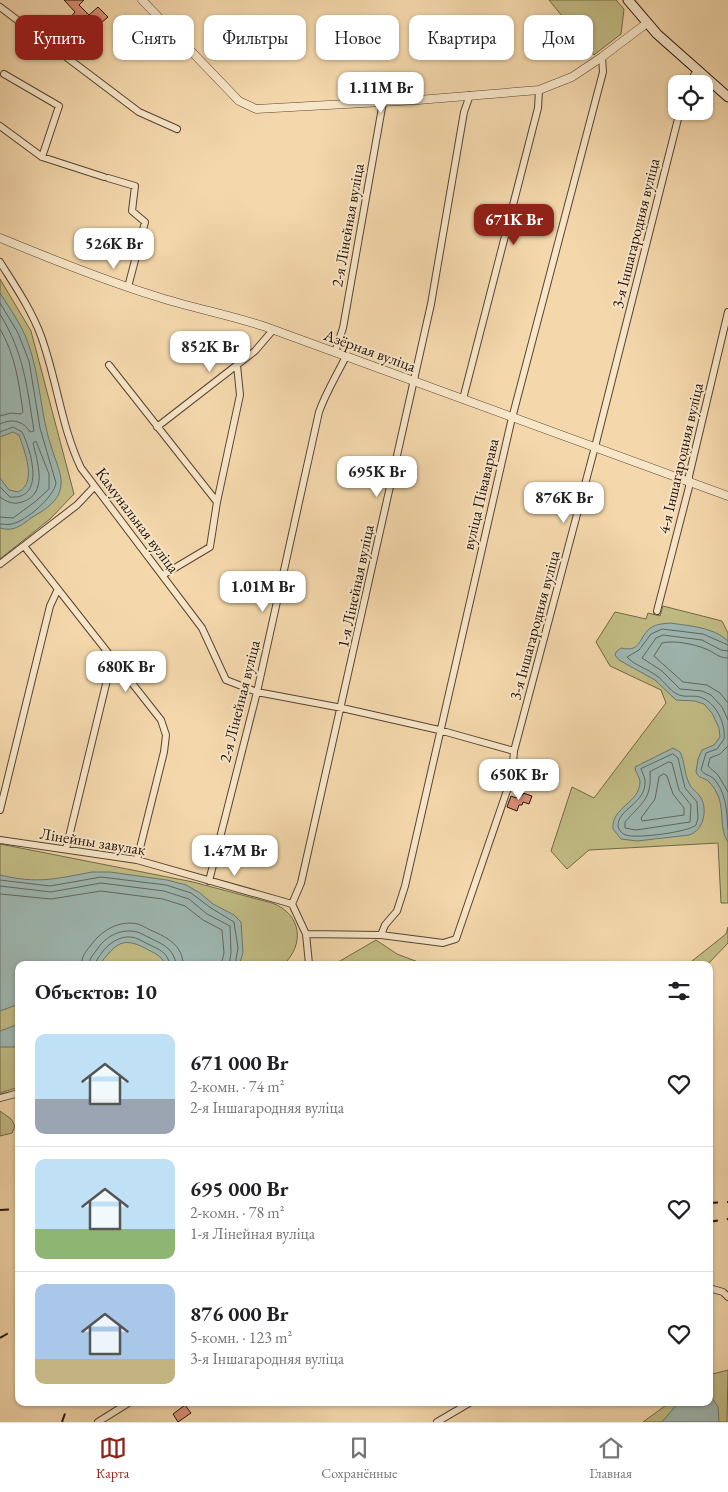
<!DOCTYPE html>
<html lang="ru">
<meta charset="utf-8">
<style>
body{margin:0;font-family:"EB Garamond",serif;background:#f6f6f6;color:#202124;height:100vh;display:flex;flex-direction:column;font-size:19px;white-space:nowrap}
*{box-sizing:border-box;margin:0}
p{font-size:16px;color:#757577}
.icon{flex:none;width:28px;height:28px;fill:none;stroke:currentColor;stroke-width:2;stroke-linecap:round;stroke-linejoin:round}
.map{position:relative;flex:1;overflow:hidden}
.details{position:absolute;left:15px;top:961px;width:698px;height:445px;display:flex;flex-direction:column;background:#fff;border-radius:10px;box-shadow:0 1px 4px #0004}
.details>*{flex:none}
.banner{position:absolute;left:15px;top:15px;width:699px;height:45px;display:flex;gap:10px}
.tools{position:absolute;left:668px;top:75px;display:grid;gap:10px}
.tools a{display:grid;place-items:center;width:45px;height:45px;border-radius:10px;background:#fff;box-shadow:0 1px 4px #0004;font-size:25px}
.price{position:absolute;translate:-50% -42px;padding:0 11px;border-radius:10px;background:#fff;color:#222;font-size:16px;line-height:32px;filter:drop-shadow(0 1px 2px #0008)}
.price::after{content:'';position:absolute;left:50%;top:30px;width:15px;height:11px;margin-left:-8px;background:inherit;clip-path:polygon(0 0,100% 0,50% 100%)}
.price.active{background:#8f2418;color:#fff}
ul{padding:0;list-style:none}
li{display:flex;align-items:center;gap:15px;height:125px;padding:0 20px}
li+li{border-top:1px solid #e0e0e0}
li span{display:grid;place-items:center;flex:none;width:140px;height:100px;border-radius:10px;color:#555}
li>.icon{margin-inline-start:auto}
span .icon{width:60px;height:60px;fill:#fffc;stroke-width:1}
li b{font-size:21px}
h2{display:flex;justify-content:space-between;align-items:center;height:60px;padding:0 20px;font-size:21px}
.tag{padding:0 18px;border-radius:10px;background:#fff;box-shadow:0 1px 4px #0004;font-size:18px;line-height:45px}
.tag.active{background:#8f2418;color:#fff}
.menu{display:flex;justify-content:space-around;align-items:center;height:70px;border-top:1px solid #e0e0e0;background:#fff;font-size:14px;color:#757577}
.menu a{display:grid;justify-items:center;gap:2px}
.menu .active{color:#8f2418}
.map>svg:first-child{display:block}
.green{fill:#c2bc85;stroke:#726847}
.water{fill:#9eb8b3;stroke:#6c766f}
.lines{fill:none;stroke-linecap:round;stroke-linejoin:round}
.shore{stroke:#60665e;stroke-width:1}
.building{fill:#db8f77;stroke:#221309}
.minor-casing{stroke:#564432;stroke-width:8}
.tertiary-casing{stroke:#564432;stroke-width:9}
.secondary-casing{stroke:#221309;stroke-width:11}
.minor{stroke:#f8e6c9;stroke-width:6}
.tertiary{stroke:#f8e6c9;stroke-width:8}
.secondary{stroke:#f8e6c9;stroke-width:9}
.rail{stroke:#221309;stroke-width:2;stroke-dasharray:9 9;stroke-linecap:butt}
.labels{text-anchor:middle;stroke-width:4;stroke-linejoin:round;paint-order:stroke}
.street-label{font-size:16px;fill:#221309;stroke:#f8e6c9}
</style>
<div class="map">
<svg width="728" height="1422" viewBox="0 0 728 1422">
<rect width="100%" height="100%" fill="#f4d8ac"/>
<filter id="stains"><feTurbulence type="fractalNoise" baseFrequency=".004" numOctaves="4"/><feColorMatrix values="0 0 0 0 .2 0 0 0 0 .09 0 0 0 0 .02 0 0 0 .5 -.17"/></filter>
<radialGradient id="worn" r=".72"><stop offset=".6" stop-color="#630" stop-opacity="0"/><stop offset="1" stop-color="#630" stop-opacity=".3"/></radialGradient>
<path class="green" d="M549,0h67l8,9 -3,25 -27,21z
M0,279l31,52 43,163 -24,25 -50,40z
M663,606l59,15 6,12v270h-7l-3,-60 -129,7 -22,19 -16,-18 21,-64 22,11 72,-95 -5,-13 -51,-24 -14,-24 19,-30 31,7 2,-6 12,3z
M0,844l193,38 79,21c30,11 33,42 11,62h-264v122l-19,6z
M728,927v16l-21,22h-20l39,-31z
M376,940l21,14 29,11h-93z
M0,1111l11,8 4,7 -3,7 -12,3z
M728,1370l-1,52h-84l26,-19 40,-1v-27z"/>
<path class="water" d="M0,293c10,16 22,32 28,50 13,35 12,74 25,109 4,13 12,28 6,41 -4,11 -18,19 -28,25 -10,8 -18,14 -31,10v-50l9,12 9,2c20,-9 6,-42 1,-57l-6,-3 -13,5z
M670,623c20,3 43,4 58,18v201c-9,-13 -4,-29 -9,-44 -2,-5 -6,-13 -11,-17 -5,-4 -9,-2 -12,-9l2,-13 4,-9 12,-5 6,-8 -1,-9 -7,-15 -8,-9 -9,-3 -19,-1 -21,-20 -36,-20 -4,-5 1,-3 5,-4c19,4 17,-7 27,-18 6,-6 14,-6 22,-7z
M673,748l7,4c5,10 4,21 9,31 2,6 9,9 12,15 7,13 2,33 -12,37l-52,6 -16,-2 -8,-10c-2,-22 27,-26 27,-47 0,-6 -5,-9 -5,-15z
M92,872h18l57,8 19,5 14,8 13,11 21,11 7,7 2,31 -4,12h-73c-6,-11 -11,-11 -21,-17 -25,-13 -31,-1 -46,17h-80v39l-19,7v-136c37,9 55,4 92,-3z
M19,1024v23h-19v-16z
M709,1393l9,14 1,15h-57l16,-19 31,-1z"/>
<g class="lines">
<path class="shore" d="M0,303l18,30 11,28 11,67 16,55c-2,14 -30,38 -44,41 -4,1 -8,0 -12,0
M0,314c24,39 27,73 34,117l-4,1c-7,-11 -17,-14 -30,-8
M0,329c15,25 19,54 23,83l-2,2 -10,-1 -11,3
M0,432l13,-5 9,5c9,18 24,68 -12,65l-10,-10
M0,497c6,5 14,8 22,5 27,-8 15,-41 11,-59l3,-2 13,33v15l-13,12 -23,17 -13,-1
M728,645l-25,-11 -41,-5 -11,5 -12,16 -12,7c7,8 21,12 30,19 7,5 12,14 20,18 7,4 16,1 23,3 16,5 26,27 24,42l-7,10 -11,4 -5,17c3,5 9,5 13,9 12,13 13,33 14,50
M728,651l-7,-1 -19,-10 -39,-5 -7,3 -14,20 20,13 18,18 22,2 9,4 11,12 6,13
M728,658c-10,0 -14,-6 -22,-9 -12,-5 -32,-9 -44,-6l-8,13 29,26 24,3 13,8 8,10
M728,746l-8,8 -10,4 -2,8 10,9 10,17
M673,754l5,4 7,30 12,14 1,16 -2,7c-7,7 -60,14 -70,10 -4,-1 -6,-4 -8,-8 -1,-19 29,-23 27,-47 -1,-5 -3,-8 -4,-11z
M669,762l3,1 7,27 12,15 -1,17 -54,8 -11,-2v-6c16,-19 27,-22 25,-50z
M664,774l3,2 6,18 11,14v7l-42,6 -1,-3 14,-19 4,-22z
M0,880l50,6 51,-9 65,8 25,8 20,15 23,14 4,26 -3,17
M0,886l51,6 50,-9 63,8 25,8 18,15 23,12 1,27 -2,12
M0,894l51,5 50,-8 62,8 22,7 18,14 19,10 2,23 -3,12
M81,965c1,-9 5,-14 10,-20 11,-15 28,-25 47,-21 6,2 11,6 17,8 15,7 28,15 28,33
M89,965c0,-7 5,-11 9,-17 9,-13 26,-21 42,-15 5,2 9,5 14,7 11,5 21,11 22,25
M95,965c1,-6 5,-9 8,-14 8,-10 22,-18 35,-12 5,2 9,5 14,7 9,4 16,8 18,19"/>
</g>
<path class="building" d="M64,0h20l-5,5 10,10 9,-8 10,10 -15,13 -8,-9 -9,9 -9,-9 8,-9z
M523,793l9,3 -3,8 -6,-2 -1,3h-3l-2,6 -10,-4 4,-11 5,2 2,-4 5,1z
M185,1405l6,8 -13,9 -5,-8z"/>
<g class="lines">
<g class="minor-casing">
<path id="minor" d="M0,7l139,105 38,17
M4,74l55,32 -17,51
M689,84l8,-14
M0,126l42,31 62,20
M108,178l27,8 -3,25 13,11 -17,65
M0,262c15,24 31,47 41,74 16,44 20,90 40,132l121,160 24,52 31,12 85,16 97,22 75,21
M335,352l8,-24 40,-226
M109,365l108,137
M463,399l75,-291 1,-18
M157,427l98,-76 18,-21
M24,546l137,174 5,15 -2,17 -27,108
M0,564l77,-59 17,-18
M163,575l47,-28 7,-45 23,-107 -3,-30
M657,611l32,-124v-11l39,-164
M0,810l50,-204 7,-15
M0,840l137,20 155,44 14,30 75,1 62,8 13,-4 56,-163 2,-25 82,-308 84,-332
M66,849l41,-169 11,-15
M209,881l48,-189 62,-280c7,-20 18,-37 27,-56
M292,904l9,-21 130,-579 33,-192 6,-17
M306,934l3,30 -2,1
M381,935l4,-10 12,-14 8,-25 106,-464 92,-350 -1,-15
M0,1098l19,-5
M709,1288l14,4 5,5
M98,1422l32,-20
M437,1422l34,-20"/>
</g>
<g class="tertiary-casing">
<path id="tertiary" d="M142,0l97,101 17,8 162,-9 121,-10 33,-13 30,-20 45,-34
M0,238c51,21 103,42 155,58 37,12 75,19 111,31l462,169"/>
</g>
<g class="secondary-casing">
<path id="secondary" d="M628,0l29,34 71,63"/>
</g>
<use href="#minor" class="minor"/>
<use href="#tertiary" class="tertiary"/>
<use href="#secondary" class="secondary"/>
<path class="rail" d="M709,1203l19,-1
M0,1210l19,-1
M709,1222l19,-3
M0,1338l19,-11
M62,1422l7,-20"/>
</g>
<g class="labels">
<g class="street-label">
<text transform="translate(347 225) rotate(-80)" y="6">2-я Лінейная вуліца</text>
<text transform="translate(635 233) rotate(-76)" y="6">3-я Іншагародняя вуліца</text>
<text transform="translate(370 350) rotate(20)" y="6">Азёрная вуліца</text>
<text transform="translate(680 458) rotate(-77)" y="6">4-я Іншагародняя вуліца</text>
<text transform="translate(480 494) rotate(-77)" y="6">вуліца Піваварава</text>
<text transform="translate(138 520) rotate(53)" y="6">Камунальная вуліца</text>
<text transform="translate(355 586) rotate(-78)" y="6">1-я Лінейная вуліца</text>
<text transform="translate(534 625) rotate(-75)" y="6">3-я Іншагародняя вуліца</text>
<text transform="translate(239 701) rotate(-76)" y="6">2-я Лінейная вуліца</text>
<text transform="translate(93 841) rotate(9)" y="6">Лінейны завулак</text>
</g>
</g>
<rect width="100%" height="100%" filter="url(#stains)"/>
<rect width="100%" height="100%" fill="url(#worn)"/>
</svg>
<div class="tools">
<a><svg class="icon" aria-label="locate" viewBox="0 0 24 24"><circle cx="12" cy="12" r="6"/><path d="M12 2v4M12 18v4M2 12h4M18 12h4"/></svg></a>
</div>
<b class="price" style="left:381px;top:114px">1.11M Br</b>
<b class="price active" style="left:514px;top:246px">671K Br</b>
<b class="price" style="left:114px;top:270px">526K Br</b>
<b class="price" style="left:210px;top:373px">852K Br</b>
<b class="price" style="left:377px;top:498px">695K Br</b>
<b class="price" style="left:564px;top:524px">876K Br</b>
<b class="price" style="left:263px;top:613px">1.01M Br</b>
<b class="price" style="left:126px;top:693px">680K Br</b>
<b class="price" style="left:519px;top:801px">650K Br</b>
<b class="price" style="left:235px;top:877px">1.47M Br</b>
<div class="banner">
<a class="tag active">Купить</a>
<a class="tag">Снять</a>
<a class="tag">Фильтры</a>
<a class="tag">Новое</a>
<a class="tag">Квартира</a>
<a class="tag">Дом</a>
</div>
<section class="details">
<h2>Объектов: 10<svg class="icon" aria-label="filters" viewBox="0 0 24 24"><path d="M4 7h16M4 17h16"/><circle cx="9" cy="7" r="2"/><circle cx="15" cy="17" r="2"/></svg></h2>
<ul>
<li><span style="background:linear-gradient(#bfe0f5 65%,#9aa5b1 0)"><svg class="icon" aria-label="home" viewBox="0 0 24 24"><path d="M3 11l9-7 9 7M6 9v11h12V9"/></svg></span><div><b>671 000 Br</b><p>2-комн. · 74 m²</p><p>2-я Іншагародняя вуліца</p></div><svg class="icon" aria-label="heart" viewBox="0 0 24 24"><path d="M12 20l-8-8c-3-5 5-10 8-4 3-6 11-1 8 4z"/></svg></li>
<li><span style="background:linear-gradient(#bfe0f5 70%,#8fb573 0)"><svg class="icon" aria-label="home" viewBox="0 0 24 24"><path d="M3 11l9-7 9 7M6 9v11h12V9"/></svg></span><div><b>695 000 Br</b><p>2-комн. · 78 m²</p><p>1-я Лінейная вуліца</p></div><svg class="icon" aria-label="heart" viewBox="0 0 24 24"><path d="M12 20l-8-8c-3-5 5-10 8-4 3-6 11-1 8 4z"/></svg></li>
<li><span style="background:linear-gradient(#a9c7e8 75%,#c2b280 0)"><svg class="icon" aria-label="home" viewBox="0 0 24 24"><path d="M3 11l9-7 9 7M6 9v11h12V9"/></svg></span><div><b>876 000 Br</b><p>5-комн. · 123 m²</p><p>3-я Іншагародняя вуліца</p></div><svg class="icon" aria-label="heart" viewBox="0 0 24 24"><path d="M12 20l-8-8c-3-5 5-10 8-4 3-6 11-1 8 4z"/></svg></li>
</ul>
</section>
</div>
<nav class="menu">
<a class="active"><svg class="icon" aria-label="map" viewBox="0 0 24 24"><path d="M3 6l6-2 6 2 6-2v14l-6 2-6-2-6 2zM9 4v14M15 6v14"/></svg>Карта</a>
<a><svg class="icon" aria-label="saved" viewBox="0 0 24 24"><path d="M7 4h10v16l-5-4-5 4z"/></svg>Сохранённые</a>
<a><svg class="icon" aria-label="home" viewBox="0 0 24 24"><path d="M3 11l9-7 9 7M6 9v11h12V9"/></svg>Главная</a>
</nav>
